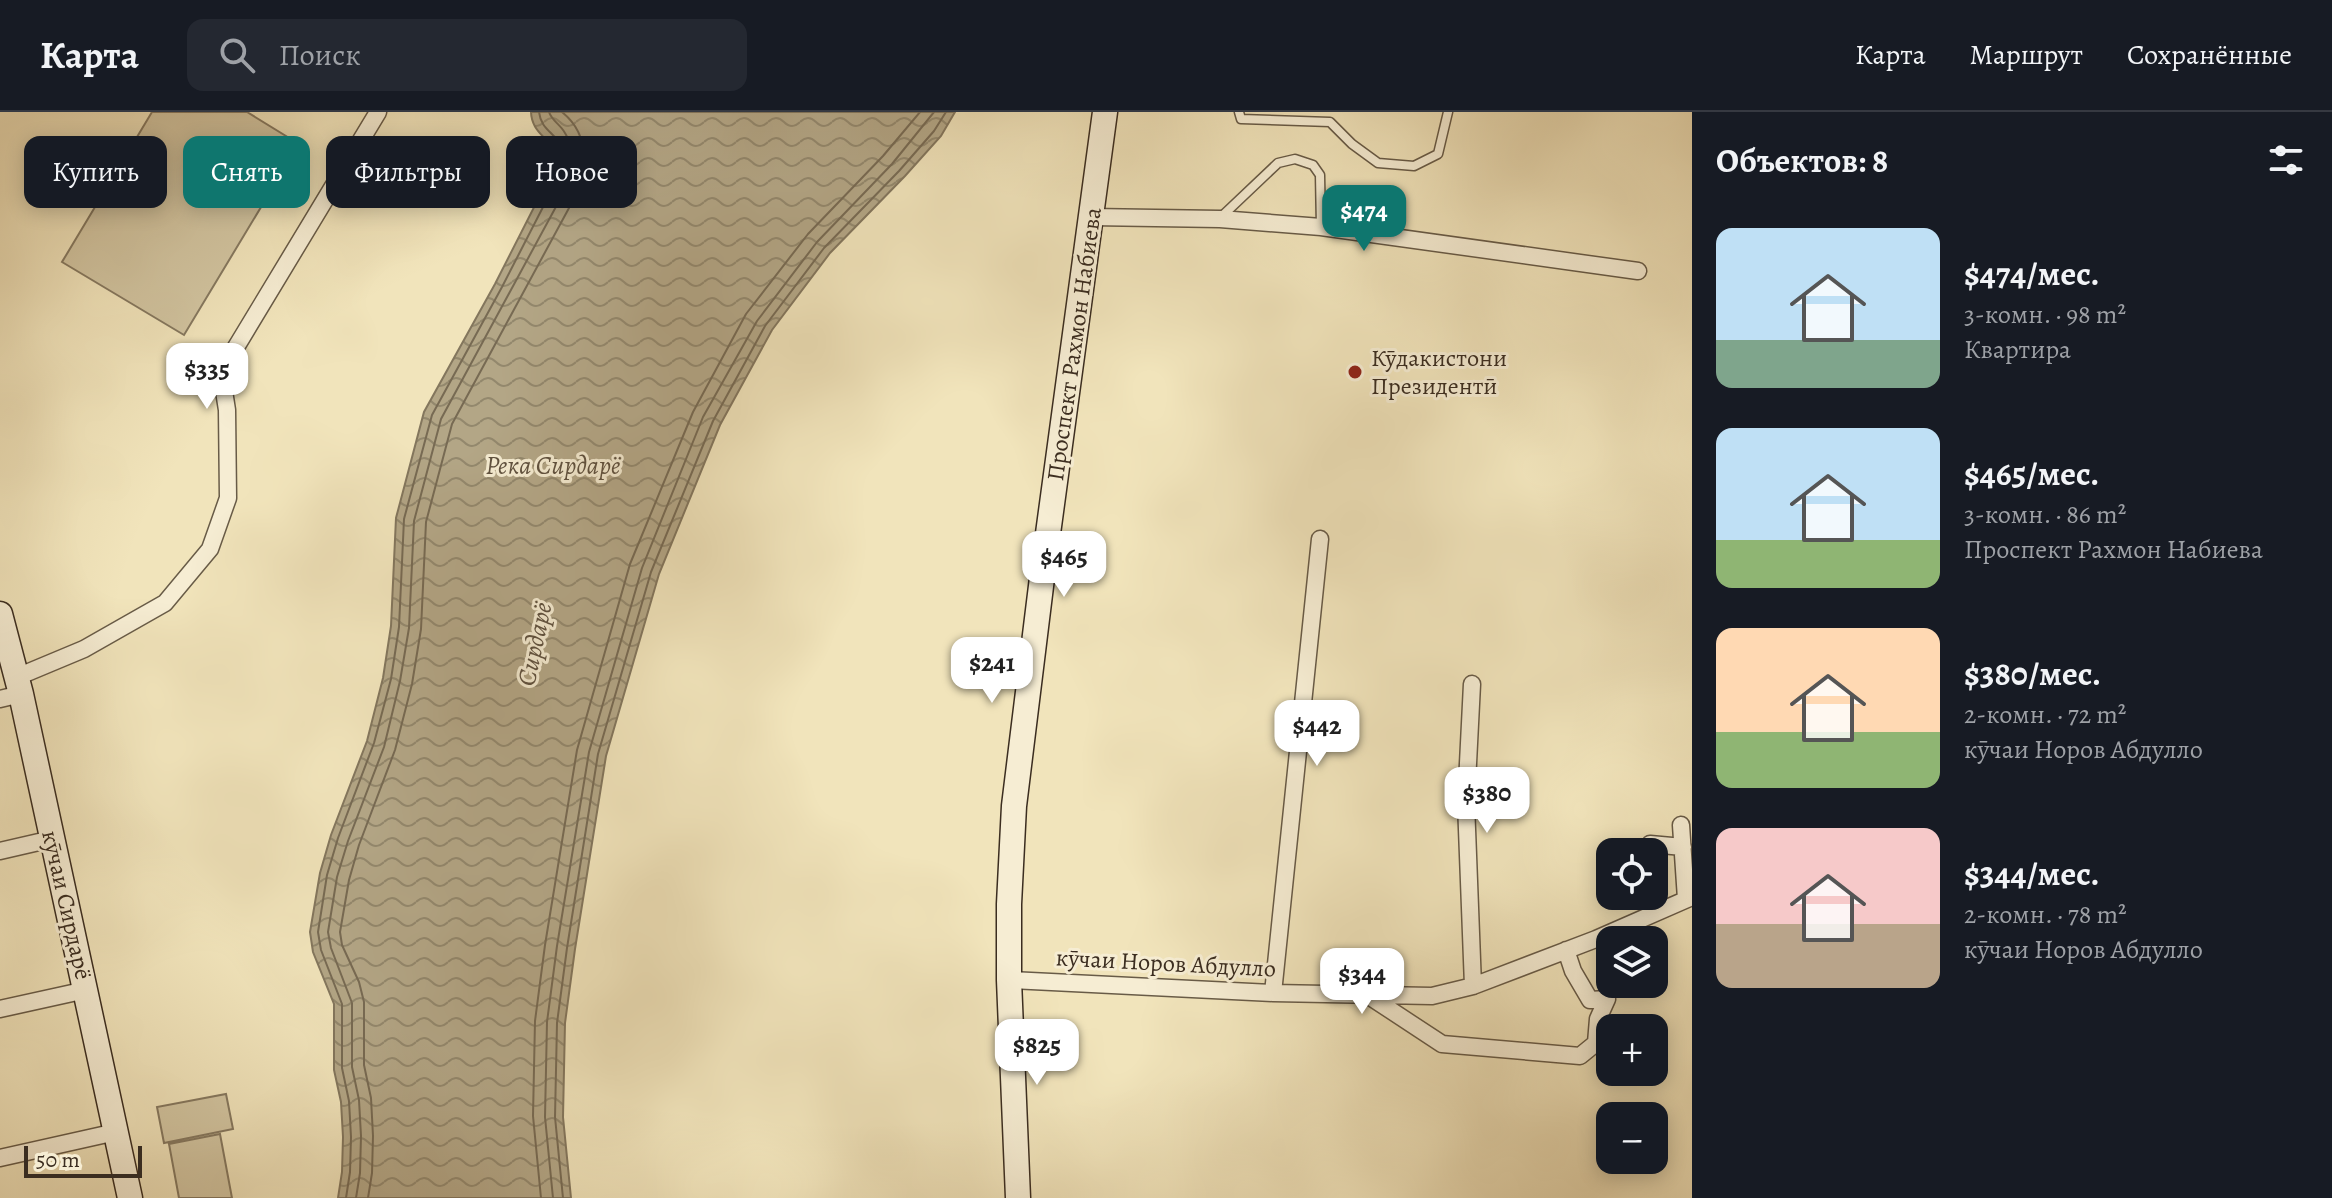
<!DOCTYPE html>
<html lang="ru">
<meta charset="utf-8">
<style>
body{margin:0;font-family:Alegreya,serif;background:#242831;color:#f1f3f6;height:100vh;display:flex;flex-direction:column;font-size:30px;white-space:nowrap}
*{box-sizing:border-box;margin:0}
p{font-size:26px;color:#9ea1a6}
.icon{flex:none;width:44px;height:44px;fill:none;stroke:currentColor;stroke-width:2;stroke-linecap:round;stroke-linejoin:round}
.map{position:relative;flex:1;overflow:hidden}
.sheet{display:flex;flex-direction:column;background:#171b24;width:640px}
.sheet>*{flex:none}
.banner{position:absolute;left:24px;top:24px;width:760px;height:72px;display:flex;gap:16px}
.fabs{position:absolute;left:1596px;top:726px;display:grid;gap:16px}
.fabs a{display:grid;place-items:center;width:72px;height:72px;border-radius:16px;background:#171b24;box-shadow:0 4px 20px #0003;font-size:40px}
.scale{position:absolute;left:24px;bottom:20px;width:118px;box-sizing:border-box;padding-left:8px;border:4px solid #3b2d20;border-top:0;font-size:22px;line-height:28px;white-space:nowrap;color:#3b2d20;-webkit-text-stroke:6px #f6edd3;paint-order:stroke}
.price{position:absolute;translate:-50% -68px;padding:0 18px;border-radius:16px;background:#fff;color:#222;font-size:26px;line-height:52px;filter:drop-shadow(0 2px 4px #0008)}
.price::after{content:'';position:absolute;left:50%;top:48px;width:24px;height:18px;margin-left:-12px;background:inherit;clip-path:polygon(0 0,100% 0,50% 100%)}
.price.current{background:#0f766e;color:#fff}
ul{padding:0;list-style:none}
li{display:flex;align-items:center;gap:24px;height:200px;padding:0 24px}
li span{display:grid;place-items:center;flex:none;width:224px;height:160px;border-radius:16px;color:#555}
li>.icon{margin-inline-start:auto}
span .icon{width:96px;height:96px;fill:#fffc;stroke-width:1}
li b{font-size:34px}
h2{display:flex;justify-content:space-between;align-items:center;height:96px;padding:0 24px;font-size:34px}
.tag{padding:0 28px;border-radius:16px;background:#171b24;box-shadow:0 4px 20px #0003;font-size:28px;line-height:72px}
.tag.current{background:#0f766e;color:#fff}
header{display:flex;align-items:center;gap:48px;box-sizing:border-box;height:112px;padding:0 40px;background:#171b24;border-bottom:2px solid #363941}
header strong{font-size:38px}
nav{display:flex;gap:44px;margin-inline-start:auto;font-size:28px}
.search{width:560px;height:72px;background:#242831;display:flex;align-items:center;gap:20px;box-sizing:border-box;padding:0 28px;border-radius:16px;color:#9ea1a6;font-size:30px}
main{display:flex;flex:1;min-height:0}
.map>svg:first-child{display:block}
.garden{fill:#d2c5a1;stroke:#867960;stroke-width:2}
.water{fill:url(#water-waves);stroke:#83765d;stroke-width:2}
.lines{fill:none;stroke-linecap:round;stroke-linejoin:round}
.shore{stroke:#776a53;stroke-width:2}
.service-casing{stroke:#685b47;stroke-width:11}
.minor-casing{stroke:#685b47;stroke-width:19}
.secondary-casing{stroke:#3b2d20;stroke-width:27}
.service{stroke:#f6edd3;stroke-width:8}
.minor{stroke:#f6edd3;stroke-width:16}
.secondary{stroke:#f6edd3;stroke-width:24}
.poi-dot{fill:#8f2418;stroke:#f6edd3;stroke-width:3}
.labels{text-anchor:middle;stroke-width:6;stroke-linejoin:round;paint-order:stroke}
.street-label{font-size:24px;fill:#3b2d20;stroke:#f6edd3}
.poi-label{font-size:24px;fill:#3b2d20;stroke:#f6edd3;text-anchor:start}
.water-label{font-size:26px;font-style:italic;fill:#5f513f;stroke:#f6edd3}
</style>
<header>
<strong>Карта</strong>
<div class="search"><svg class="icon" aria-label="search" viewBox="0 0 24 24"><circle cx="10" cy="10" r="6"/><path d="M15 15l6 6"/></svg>Поиск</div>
<nav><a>Карта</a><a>Маршрут</a><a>Сохранённые</a></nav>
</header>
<main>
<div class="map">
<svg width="1692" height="1086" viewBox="0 0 1692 1086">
<defs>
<pattern id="water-waves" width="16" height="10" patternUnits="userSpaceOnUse" patternTransform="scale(2)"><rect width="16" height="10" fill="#b3a686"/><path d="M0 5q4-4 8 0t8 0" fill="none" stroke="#93886d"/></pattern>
</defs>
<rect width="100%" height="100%" fill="#f1e4bb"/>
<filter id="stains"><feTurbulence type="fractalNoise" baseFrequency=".0025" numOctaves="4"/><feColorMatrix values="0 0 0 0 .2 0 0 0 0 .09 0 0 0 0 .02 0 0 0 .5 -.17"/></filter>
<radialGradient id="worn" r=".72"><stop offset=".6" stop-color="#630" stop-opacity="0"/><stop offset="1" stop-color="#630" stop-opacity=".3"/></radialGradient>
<path class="garden" d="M152,0h95l52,32 -115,191 -122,-73z
M226,982l7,35 -69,14 -7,-36z
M220,1022l12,64h-53l-10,-54z"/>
<path class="water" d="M531,0h424l-14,24 -36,40 -75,77 -58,77 -52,95 -61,149 -53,182 -31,193 -10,74 -2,94 8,81h-233l4,-26 1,-35 -2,-35 -7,-32v-66l-21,-52 -3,-20 10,-59 11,-38 36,-94 16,-63 8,-52 5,-108 28,-106 71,-128 58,-114c7,-33 -21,-31 -22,-58z"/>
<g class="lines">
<path class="shore" d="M346,1086l4,-26 1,-35 -2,-36 -7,-33v-64l-21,-54 -3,-18 9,-57 11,-37 36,-95 17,-64 8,-52 5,-108 28,-104 70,-128 59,-115c8,-41 -19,-34 -22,-60
M356,1086l4,-25 1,-37 -2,-36 -7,-33v-64l-21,-55 -3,-16 9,-55 11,-36 36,-94 16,-66 9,-53 5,-107 27,-102 117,-216c10,-23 22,-47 7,-70 -5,-9 -13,-12 -16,-21
M368,1086l4,-25 1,-37 -2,-38 -7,-33v-63l-5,-20 -17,-37 -2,-13 9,-52 10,-35 36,-95 17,-66 9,-55 5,-107 26,-98 117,-216c15,-33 26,-69 -7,-96
M541,1086l-8,-82 2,-95 10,-76 32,-195 53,-186 63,-152 53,-98 62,-80 75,-78 37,-44
M553,1086l-8,-81 2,-95 10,-76 32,-194 53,-184 61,-151 54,-96 60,-79 75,-78 42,-52
M563,1086l-8,-81 2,-94 10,-75 31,-194 53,-182 62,-151 52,-95 59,-78 75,-77 35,-40 12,-19"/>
<g class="service-casing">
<path id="service" d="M1239,0l2,7 89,3 22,22 26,19 36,3 24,-12 10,-42
M1220,106l58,-55 17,-4 18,6 7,10 1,52"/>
</g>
<g class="minor-casing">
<path id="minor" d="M1091,105l129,2 101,8 317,44
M17,565l67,-28 81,-46 45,-54 18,-51 -1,-88 -6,-38 157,-260
M1472,572l-6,119 7,183
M0,587l21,-5
M1681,713l5,74
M1650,732l33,3
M0,739l52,-12
M1566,838l7,21 17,29 17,-1
M1009,868l264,13 159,3 41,-10 123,-47 96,-42
M1273,881l47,-454
M1369,884l73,48 138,12 16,-13 2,-24 9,-20
M0,897l86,-19
M0,1046l116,-26"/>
</g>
<g class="secondary-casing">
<path id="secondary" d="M0,502l21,80 109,504
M1018,1086l-9,-218v-76l5,-98 28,-228 63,-466"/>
</g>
<use href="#service" class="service"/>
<use href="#minor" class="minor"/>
<use href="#secondary" class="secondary"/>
</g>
<circle class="poi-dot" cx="1355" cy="260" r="8"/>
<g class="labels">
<g class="street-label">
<text transform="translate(1074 232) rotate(-82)" y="8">Проспект Рахмон Набиева</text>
<text transform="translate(67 793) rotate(77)" y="8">кӯчаи Сирдарё</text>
<text transform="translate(1166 851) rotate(3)" y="8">кӯчаи Норов Абдулло</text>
</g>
<g class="poi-label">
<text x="1371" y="254">Кӯдакистони<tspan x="1371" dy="28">Президентӣ</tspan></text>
</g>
<g class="water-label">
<text x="553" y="362">Река Сирдарё</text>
<text transform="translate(534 532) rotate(-78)" y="9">Сирдарё</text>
</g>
</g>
<rect width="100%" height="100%" filter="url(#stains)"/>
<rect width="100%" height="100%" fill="url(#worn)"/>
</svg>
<div class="fabs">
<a><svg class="icon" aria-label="locate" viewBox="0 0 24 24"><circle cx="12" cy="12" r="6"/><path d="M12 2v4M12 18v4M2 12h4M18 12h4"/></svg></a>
<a><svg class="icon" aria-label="layers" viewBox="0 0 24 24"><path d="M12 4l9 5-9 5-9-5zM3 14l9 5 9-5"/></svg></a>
<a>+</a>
<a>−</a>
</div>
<div class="scale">50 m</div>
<b class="price current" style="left:1364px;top:141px">$474</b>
<b class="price" style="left:207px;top:299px">$335</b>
<b class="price" style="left:1064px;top:487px">$465</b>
<b class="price" style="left:992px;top:593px">$241</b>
<b class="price" style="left:1317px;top:656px">$442</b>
<b class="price" style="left:1487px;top:723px">$380</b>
<b class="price" style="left:1362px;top:904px">$344</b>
<b class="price" style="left:1037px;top:975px">$825</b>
<div class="banner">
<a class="tag">Купить</a>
<a class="tag current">Снять</a>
<a class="tag">Фильтры</a>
<a class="tag">Новое</a>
</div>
</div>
<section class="sheet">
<h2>Объектов: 8<svg class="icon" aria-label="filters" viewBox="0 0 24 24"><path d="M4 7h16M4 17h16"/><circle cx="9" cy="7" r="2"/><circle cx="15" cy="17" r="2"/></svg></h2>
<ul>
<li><span style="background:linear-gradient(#bfe0f5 70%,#7fa58c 0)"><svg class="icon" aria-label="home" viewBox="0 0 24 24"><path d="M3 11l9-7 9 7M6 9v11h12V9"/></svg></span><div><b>$474/мес.</b><p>3-комн. · 98 m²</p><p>Квартира</p></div></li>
<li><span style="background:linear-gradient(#bfe0f5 70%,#8fb573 0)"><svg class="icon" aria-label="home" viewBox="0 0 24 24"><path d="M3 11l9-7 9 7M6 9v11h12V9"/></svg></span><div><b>$465/мес.</b><p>3-комн. · 86 m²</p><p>Проспект Рахмон Набиева</p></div></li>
<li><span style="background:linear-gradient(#ffd9b3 65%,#8fb573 0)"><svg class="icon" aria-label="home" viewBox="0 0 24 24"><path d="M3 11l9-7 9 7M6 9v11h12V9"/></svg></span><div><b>$380/мес.</b><p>2-комн. · 72 m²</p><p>кӯчаи Норов Абдулло</p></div></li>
<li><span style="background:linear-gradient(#f6c9c9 60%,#b9a48a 0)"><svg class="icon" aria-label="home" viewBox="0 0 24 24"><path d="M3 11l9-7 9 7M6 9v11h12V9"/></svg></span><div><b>$344/мес.</b><p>2-комн. · 78 m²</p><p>кӯчаи Норов Абдулло</p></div></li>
</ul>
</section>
</main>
